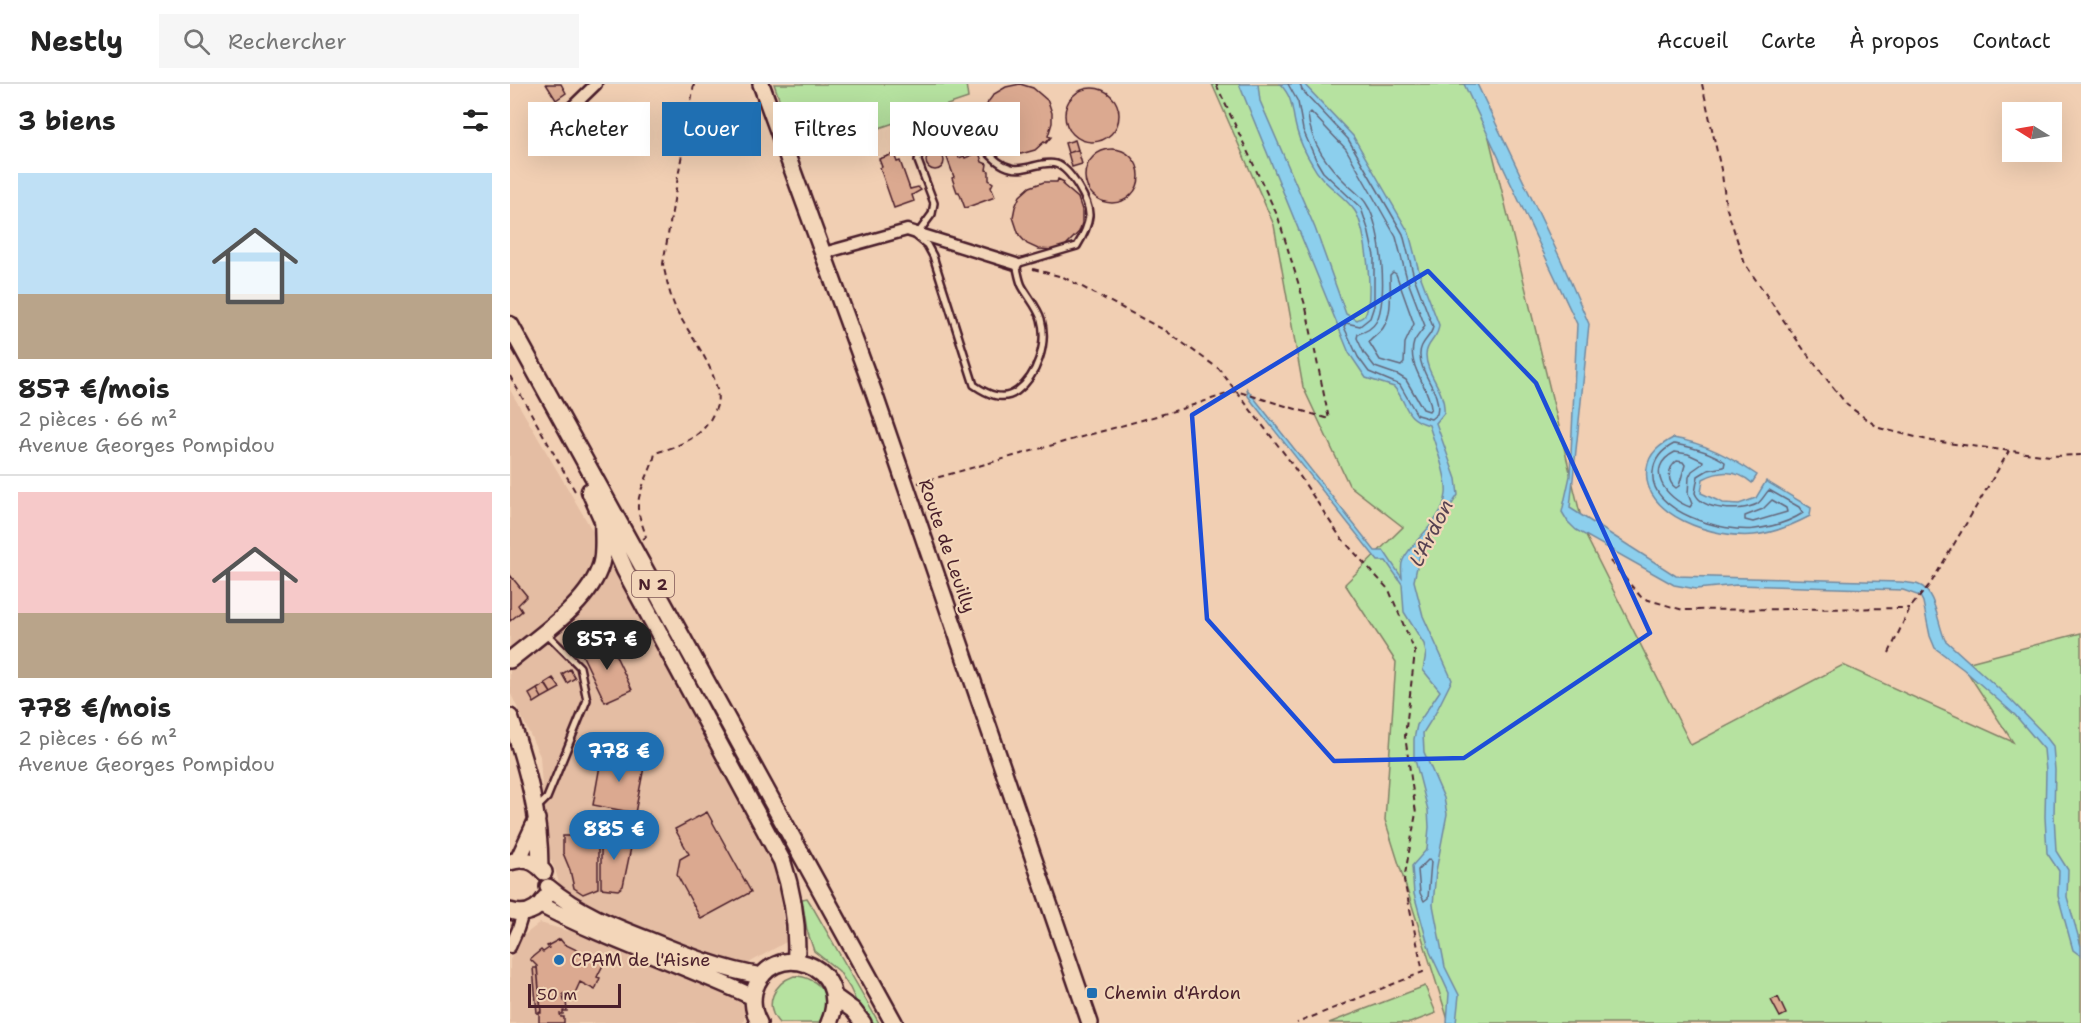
<!DOCTYPE html>
<html lang="fr">
<meta charset="utf-8">
<style>
body{margin:0;font-family:"Shantell Sans",sans-serif;background:#f6f6f6;color:#222;height:100vh;display:flex;flex-direction:column;font-size:22px;white-space:nowrap}
*{box-sizing:border-box;margin:0}
p{font-size:20px;color:#767676}
.icon{flex:none;width:33px;height:33px;fill:none;stroke:currentColor;stroke-width:2;stroke-linecap:round;stroke-linejoin:round}
.map{position:relative;flex:1;overflow:hidden}
.drawer{display:flex;flex-direction:column;background:#fff;width:510px}
.drawer>*{flex:none}
.top-card{position:absolute;left:18px;top:18px;width:570px;height:54px;display:flex;gap:12px}
.needle{width:39px;rotate:281deg}
.fabs{position:absolute;left:1492px;top:18px;display:grid;gap:12px}
.fabs a{display:grid;place-items:center;width:60px;height:60px;border-radius:0px;background:#fff;box-shadow:0 6px 24px #0002;font-size:30px}
.scale{position:absolute;left:18px;bottom:15px;width:93px;box-sizing:border-box;padding-left:6px;border:3px solid #4a1f2b;border-top:0;font-size:16px;line-height:21px;white-space:nowrap;color:#4a1f2b;-webkit-text-stroke:4px #f3d6b9;paint-order:stroke}
.price{position:absolute;translate:-50% -51px;padding:0 14px;border-radius:21px;background:#1f6fb2;color:#fff;font-size:20px;line-height:39px;filter:drop-shadow(0 2px 3px #0008)}
.price::after{content:'';position:absolute;left:50%;top:36px;width:18px;height:14px;margin-left:-9px;background:inherit;clip-path:polygon(0 0,100% 0,50% 100%)}
.price.active{background:#222;color:#fff}
ul{padding:0;list-style:none}
li{display:grid;align-content:center;gap:12px;height:318px;padding:0 18px}
li+li{border-top:2px solid #e0e0e0}
li span{display:grid;place-items:center;height:186px;border-radius:0px;color:#555}
li>.icon{margin-inline-start:auto}
span .icon{width:108px;height:108px;fill:#fffc;stroke-width:1}
li b{font-size:26px}
h2{display:flex;justify-content:space-between;align-items:center;height:72px;padding:0 18px;font-size:26px}
.tag{padding:0 21px;border-radius:0px;background:#fff;box-shadow:0 6px 24px #0002;font-size:21px;line-height:54px}
.tag.active{background:#1f6fb2;color:#fff}
header{display:flex;align-items:center;gap:36px;box-sizing:border-box;height:84px;padding:0 30px;background:#fff;border-bottom:2px solid #e0e0e0}
header strong{font-size:28px}
nav{display:flex;gap:33px;margin-inline-start:auto;font-size:21px}
.search{width:420px;height:54px;background:#f6f6f6;display:flex;align-items:center;gap:15px;box-sizing:border-box;padding:0 21px;border-radius:0px;color:#767676;font-size:22px}
main{display:flex;flex:1;min-height:0}
.map>svg:first-child{display:block}
.built{fill:#e4bda3}
.green{fill:#b6e2a0;stroke:#808066;stroke-width:1.5}
.water{fill:#8ccfed;stroke:#72899f;stroke-width:1.5}
.lines{fill:none;stroke-linecap:round;stroke-linejoin:round}
.shore{stroke:#646579;stroke-width:1.5}
.building{fill:#dba990;stroke:#4a1f2b;stroke-width:1.5}
.lane-casing{stroke:#4a1f2b;stroke-width:10}
.street-casing{stroke:#4a1f2b;stroke-width:15}
.secondary-casing{stroke:#4a1f2b;stroke-width:20}
.primary-casing{stroke:#4a1f2b;stroke-width:21}
.path{stroke:#4a1f2b;stroke-width:2;stroke-dasharray:6 4.5;stroke-linecap:butt}
.lane{stroke:#f3d6b9;stroke-width:5}
.street{stroke:#f3d6b9;stroke-width:10}
.secondary{stroke:#f3d6b9;stroke-width:15}
.primary{stroke:#f3d6b9;stroke-width:16}
.marked{fill:none;stroke:#1d4ed8;stroke-width:4.5;stroke-linejoin:round}
.poi-dot{fill:#1f6fb2;stroke:#f3d6b9;stroke-width:2}
.labels{text-anchor:middle;stroke-width:4.5;stroke-linejoin:round;paint-order:stroke}
.shield{fill:#f3d6b9;stroke:#7d5656;stroke-width:1.5}
.shield-label{font-size:16px;font-weight:bold;fill:#4a1f2b}
.street-label{font-size:18px;fill:#4a1f2b;stroke:#f3d6b9}
.poi-label{font-size:18px;fill:#4a1f2b;stroke:#f3d6b9;text-anchor:start}
.water-label{font-size:20px;font-style:italic;fill:#574252;stroke:#f3d6b9}
</style>
<header>
<strong>Nestly</strong>
<div class="search"><svg class="icon" aria-label="search" viewBox="0 0 24 24"><circle cx="10" cy="10" r="6"/><path d="M15 15l6 6"/></svg>Rechercher</div>
<nav><a>Accueil</a><a>Carte</a><a>À propos</a><a>Contact</a></nav>
</header>
<main>
<section class="drawer">
<h2>3 biens<svg class="icon" aria-label="filters" viewBox="0 0 24 24"><path d="M4 7h16M4 17h16"/><circle cx="9" cy="7" r="2"/><circle cx="15" cy="17" r="2"/></svg></h2>
<ul>
<li><span style="background:linear-gradient(#bfe0f5 65%,#b9a48a 0)"><svg class="icon" aria-label="home" viewBox="0 0 24 24"><path d="M3 11l9-7 9 7M6 9v11h12V9"/></svg></span><div><b>857 €/mois</b><p>2 pièces · 66 m²</p><p>Avenue Georges Pompidou</p></div></li>
<li><span style="background:linear-gradient(#f6c9c9 65%,#b9a48a 0)"><svg class="icon" aria-label="home" viewBox="0 0 24 24"><path d="M3 11l9-7 9 7M6 9v11h12V9"/></svg></span><div><b>778 €/mois</b><p>2 pièces · 66 m²</p><p>Avenue Georges Pompidou</p></div></li>
</ul>
</section>
<div class="map">
<svg width="1571" height="939" viewBox="0 0 1571 939">
<rect width="100%" height="100%" fill="#f1cfb3"/>
<filter id="ink" filterUnits="userSpaceOnUse"><feTurbulence type="fractalNoise" baseFrequency=".0167" numOctaves="2"/><feDisplacementMap in="SourceGraphic" scale="12" xChannelSelector="R" yChannelSelector="G"/><feConvolveMatrix kernelMatrix="1 2 1 2 8 2 1 2 1" color-interpolation-filters="sRGB"/></filter>
<g filter="url(#ink)">
<path class="built" d="M0,306l99,169 118,206 49,95 10,82 -46,26 -7,24 5,4 8,16 -3,11h-233v-63l9,-21 21,-16 28,8 13,-29 -20,-12 -6,-21 -9,-18 -6,-95 -30,-64z"/>
<path class="green" d="M264,0h192l2,14 -169,57z
M702,0h264l109,450 106,211 152,-80 170,77 -51,-78 119,-31v390h-632l-64,-203 11,-158 -51,-78 58,-57 -54,-42 -46,-98 -29,-162z
M297,814l5,8 67,117h-13l-16,-35 -11,-17 -25,-20 -7,-21 -5,-31z
M284,892c26,0 44,25 24,47h-39c-16,-18 -5,-40 15,-47z
M915,902l11,27 -26,10h-81z"/>
<path class="water" d="M729,0h19l2,17 55,127 31,86 11,6c4,-2 5,-2 8,-5 9,-17 1,-88 -10,-104 -12,-17 -33,-27 -43,-47 -6,-10 -12,-22 -15,-33 -6,-20 -2,-31 -17,-47h24l49,52 56,97 11,42 19,50c0,13 -13,17 -13,30 0,20 20,35 18,58l-8,10 20,56 2,16 -38,58 -6,28 9,35 29,64 -17,34 -12,19 1,19 20,46 3,16 -11,57 -3,34 12,62 14,28 -3,28h-9l2,-30 -19,-41 -16,-58 -2,-28 15,-17 2,-22 -1,-17 -14,-54v-17l3,-14 23,-34 -17,-21 3,-17 -2,-9 -20,-32 -2,-28 -16,-23h-8l-125,-158 -5,-7 -1,-7 128,162h9l18,27c0,-5 -2,-12 1,-18 11,-22 40,-39 43,-66 2,-17 -12,-52 -17,-69 -26,-7 -20,-20 -35,-38l-28,-9 -17,-25z
M954,0h13l84,176 28,64 -19,184 106,68 224,6c6,1 14,1 19,3 16,5 19,40 26,55l63,57 35,36 10,13 2,24 -1,45 2,36 12,19 -1,27 14,49v10l-8,-6 -15,-54 1,-25 -12,-18 -2,-36 1,-46 -2,-22 -29,-34 -52,-46 -28,-21 -5,-12 -7,-34 -3,-6 -17,-6 -166,-5 -41,4 -22,-4 -98,-55 -8,-8 -6,-10 8,-36 7,-152z
M448,24l4,17 -43,14 -5,-17z
M1163,354c32,5 57,19 84,37l-5,8c-15,-13 -32,-13 -49,-4l-2,14 22,10 16,1 17,-6 10,-17 45,27 -1,8c-17,9 -37,17 -56,19 -38,4 -114,-19 -107,-67 2,-15 13,-23 26,-30z"/>
<g class="lines">
<path class="shore" d="M778,0l10,18 5,28 14,32 6,10 38,36 7,21 6,27v50l-4,12 -10,8 -14,-3 -2,4 14,30 11,15 31,13 17,30 14,4 6,-5c5,-22 -16,-37 -17,-58 -1,-14 11,-18 13,-29l-19,-50 -11,-43 -55,-95 -46,-49 -2,-6
M801,28l35,37 50,88 11,42 18,47c-3,5 -8,10 -11,16 -8,24 15,43 17,66l-2,3 -6,-2 -17,-29 -8,-5 -23,-8 -11,-14 -7,-15 1,-4c7,-2 14,-5 18,-12 13,-22 5,-97 -9,-117 -4,-8 -13,-14 -19,-20 -21,-20 -37,-41 -40,-70z
M883,188l3,2 18,50 -9,19 -1,20 -3,3 -21,-6 -11,-18c4,-5 10,-8 14,-14 10,-15 7,-36 7,-53z
M1164,360c18,3 37,8 51,18l-1,5 -16,3 -10,6 -3,17c7,18 46,19 62,11 5,-3 8,-10 12,-14l30,17 4,6c-14,9 -32,14 -48,16 -31,4 -107,-17 -102,-57 1,-14 9,-22 21,-28z
M1165,368l13,2 15,7 -1,3 -10,7 -3,6 -1,17 4,10 -2,3c-24,-8 -47,-39 -15,-55z
M1167,377l6,1 2,3 -6,21 -3,2c-9,-6 -9,-20 1,-27z
M1262,416l14,8 1,4 -34,10 -8,-2v-4l18,-7z
M919,775l2,3 -3,36 -4,3 -4,-8 -2,-23z"/>
</g>
<path class="building" d="M36,0h15l5,9 -10,7z
M510,0l13,4 15,13 4,12v10l-4,13 3,1 -5,6 -2,-1 -9,8 -14,4 -9,-1 -14,-6 -8,-7 -5,-10 -2,-15 5,-13 6,-8 12,-7z
M555 31a27 27 0 1 1 54 0a27 27 0 1 1-54 0Z
M565,56l3,10 -10,3 -3,-10z
M445,61l4,13 5,-2 1,2 14,-6 3,10 5,2 -1,6 3,1v9l4,3 -2,4 4,10 -30,11 -6,-16h-2l-5,-14 2,-1 -9,-25 -2,1 -2,-3z
M575 92a27 27 0 1 1 54 0a27 27 0 1 1-54 0Z
M568,66l4,14 -10,3 -4,-14z
M416 77a9 9 0 1 1 18 0a9 9 0 1 1-18 0Z
M384,70l3,8 3,-1 10,28 8,-2 3,3 -9,5 2,6 -20,7 -14,-40 2,-1 -3,-8z
M548,95l6,3 -1,3 15,13 4,12v13l-3,9 -14,14 -10,4 -17,-1 -11,-5 -8,-9 -6,-18 2,-10 5,-11 10,-9 14,-5h13z
M0,491l17,21 -9,9 4,6 -12,10z
M98,555l24,51 -27,12 -24,-50z
M60,585l5,9 -8,5 -5,-9z
M43,594l7,10 -9,5 -6,-10z
M35,600l6,9 -9,5 -5,-9z
M27,605l5,9 -8,5 -5,-9z
M92,670l43,8 -10,51 -42,-8z
M197,728l44,80 -50,27 -24,-44 3,-16 9,-5 -14,-25z
M53,752h35v52l-15,6 -9,-6 -4,-18 -7,-17z
M88,752l35,2 -10,48 -5,4 -17,-2v-40z
M50,855l4,5 40,19 -7,14 3,1 -5,12 -15,-8 -5,11 -12,1 1,7h2l1,10h-4v3h-3l1,3h3v6h-25v-10l2,-2 -4,-45 -7,-7 11,-9 2,2 6,-4 -2,-2z
M23,884h4l4,45h-4z
M1268,913l8,17 -6,3 -9,-17z"/>
<g class="lines">
<g class="lane-casing">
<path id="lane" d="M406,152l11,9 6,11 41,129c13,9 29,17 43,6 20,-15 31,-47 24,-72 -3,-11 -13,-22 -19,-33 -3,-6 -4,-15 -6,-22l61,-18c5,-8 11,-20 12,-30 1,-14 -19,-48 -33,-52 -14,-4 -30,8 -45,4 -22,-5 -30,-34 -53,-33 -11,1 -24,7 -35,11l-4,8 -1,7 16,42 -2,11 -14,19
M28,723l9,-9 40,-98 -7,-33 -34,-34"/>
</g>
<g class="street-casing">
<path id="street" d="M53,32l33,-32
M314,169l83,-23 109,34
M0,863l8,-18 5,-16"/>
</g>
<g class="secondary-casing">
<path id="secondary" d="M251,0l113,309 216,630
M0,576c30,-25 80,-57 91,-96 4,-14 1,-32 2,-46
M0,633c17,50 30,98 30,150
M8,776l19,-41
M0,778c14,-5 25,-1 34,10
M38,803c29,25 65,39 101,53 37,15 74,30 113,36
M31,821c68,36 142,59 212,92
M0,827c15,5 27,0 35,-13
M325,913l18,13 10,13
M249,939c-5,-9 -7,-21 -5,-31 15,-56 101,-29 75,31"/>
</g>
<g class="primary-casing">
<path id="primary" d="M0,241l384,698
M80,407l35,79 157,291c11,33 16,66 14,100"/>
</g>
<path class="path" d="M1192,0l20,90 4,32 19,58 59,86 43,55 32,23 53,13 118,15 31,-1
M523,185l30,8 103,54 53,38 68,88 54,81 48,52 26,62 -10,84 11,77 -12,67 19,92 -126,51
M0,292l65,115
M408,399l263,-74 55,-18 93,28 -23,-111 -28,-91 -62,-133
M133,455l3,-2c-2,-9 -7,-19 -8,-28 -1,-20 14,-37 17,-56 21,-6 45,-14 56,-35 2,-4 5,-9 6,-13 6,-28 -26,-68 -39,-92 -8,-15 -11,-32 -15,-49l31,-180
M1100,477l32,37 41,12 227,-2
M1379,569l21,-45 21,-25 78,-132"/>
<use href="#lane" class="lane"/>
<use href="#street" class="street"/>
<use href="#secondary" class="secondary"/>
<use href="#primary" class="primary"/>
</g>
</g>
<path class="marked" d="M918,187l108,112 114,250 -186,125 -130,3 -127,-142 -15,-204z"/>
<g class="poi-dot">
<circle cx="49" cy="876" r="6"/>
<rect x="576" y="903" width="12" height="12" rx="3"/>
</g>
<g class="labels">
<rect class="shield" x="122" y="487" width="42" height="26" rx="4.5"/>
<g class="shield-label">
<text x="143" y="506">N 2</text>
</g>
<g class="street-label">
<text transform="translate(437 462) rotate(71)" y="6">Route de Leuilly</text>
</g>
<g class="poi-label">
<text x="61" y="882">CPAM de l'Aisne</text>
<text x="594" y="915">Chemin d'Ardon</text>
</g>
<g class="water-label">
<text transform="translate(921 449) rotate(-63)" y="7">L'Ardon</text>
</g>
</g>
</svg>
<div class="fabs">
<a><svg class="needle" viewBox="-14 -14 28 28"><path d="M0-13l5 13h-10z" fill="#e53935"/><path d="M0 13l5-13h-10z" fill="#767676"/></svg></a>
</div>
<div class="scale">50 m</div>
<b class="price active" style="left:97px;top:587px">857 €</b>
<b class="price" style="left:109px;top:699px">778 €</b>
<b class="price" style="left:104px;top:777px">885 €</b>
<div class="top-card">
<a class="tag">Acheter</a>
<a class="tag active">Louer</a>
<a class="tag">Filtres</a>
<a class="tag">Nouveau</a>
</div>
</div>
</main>
